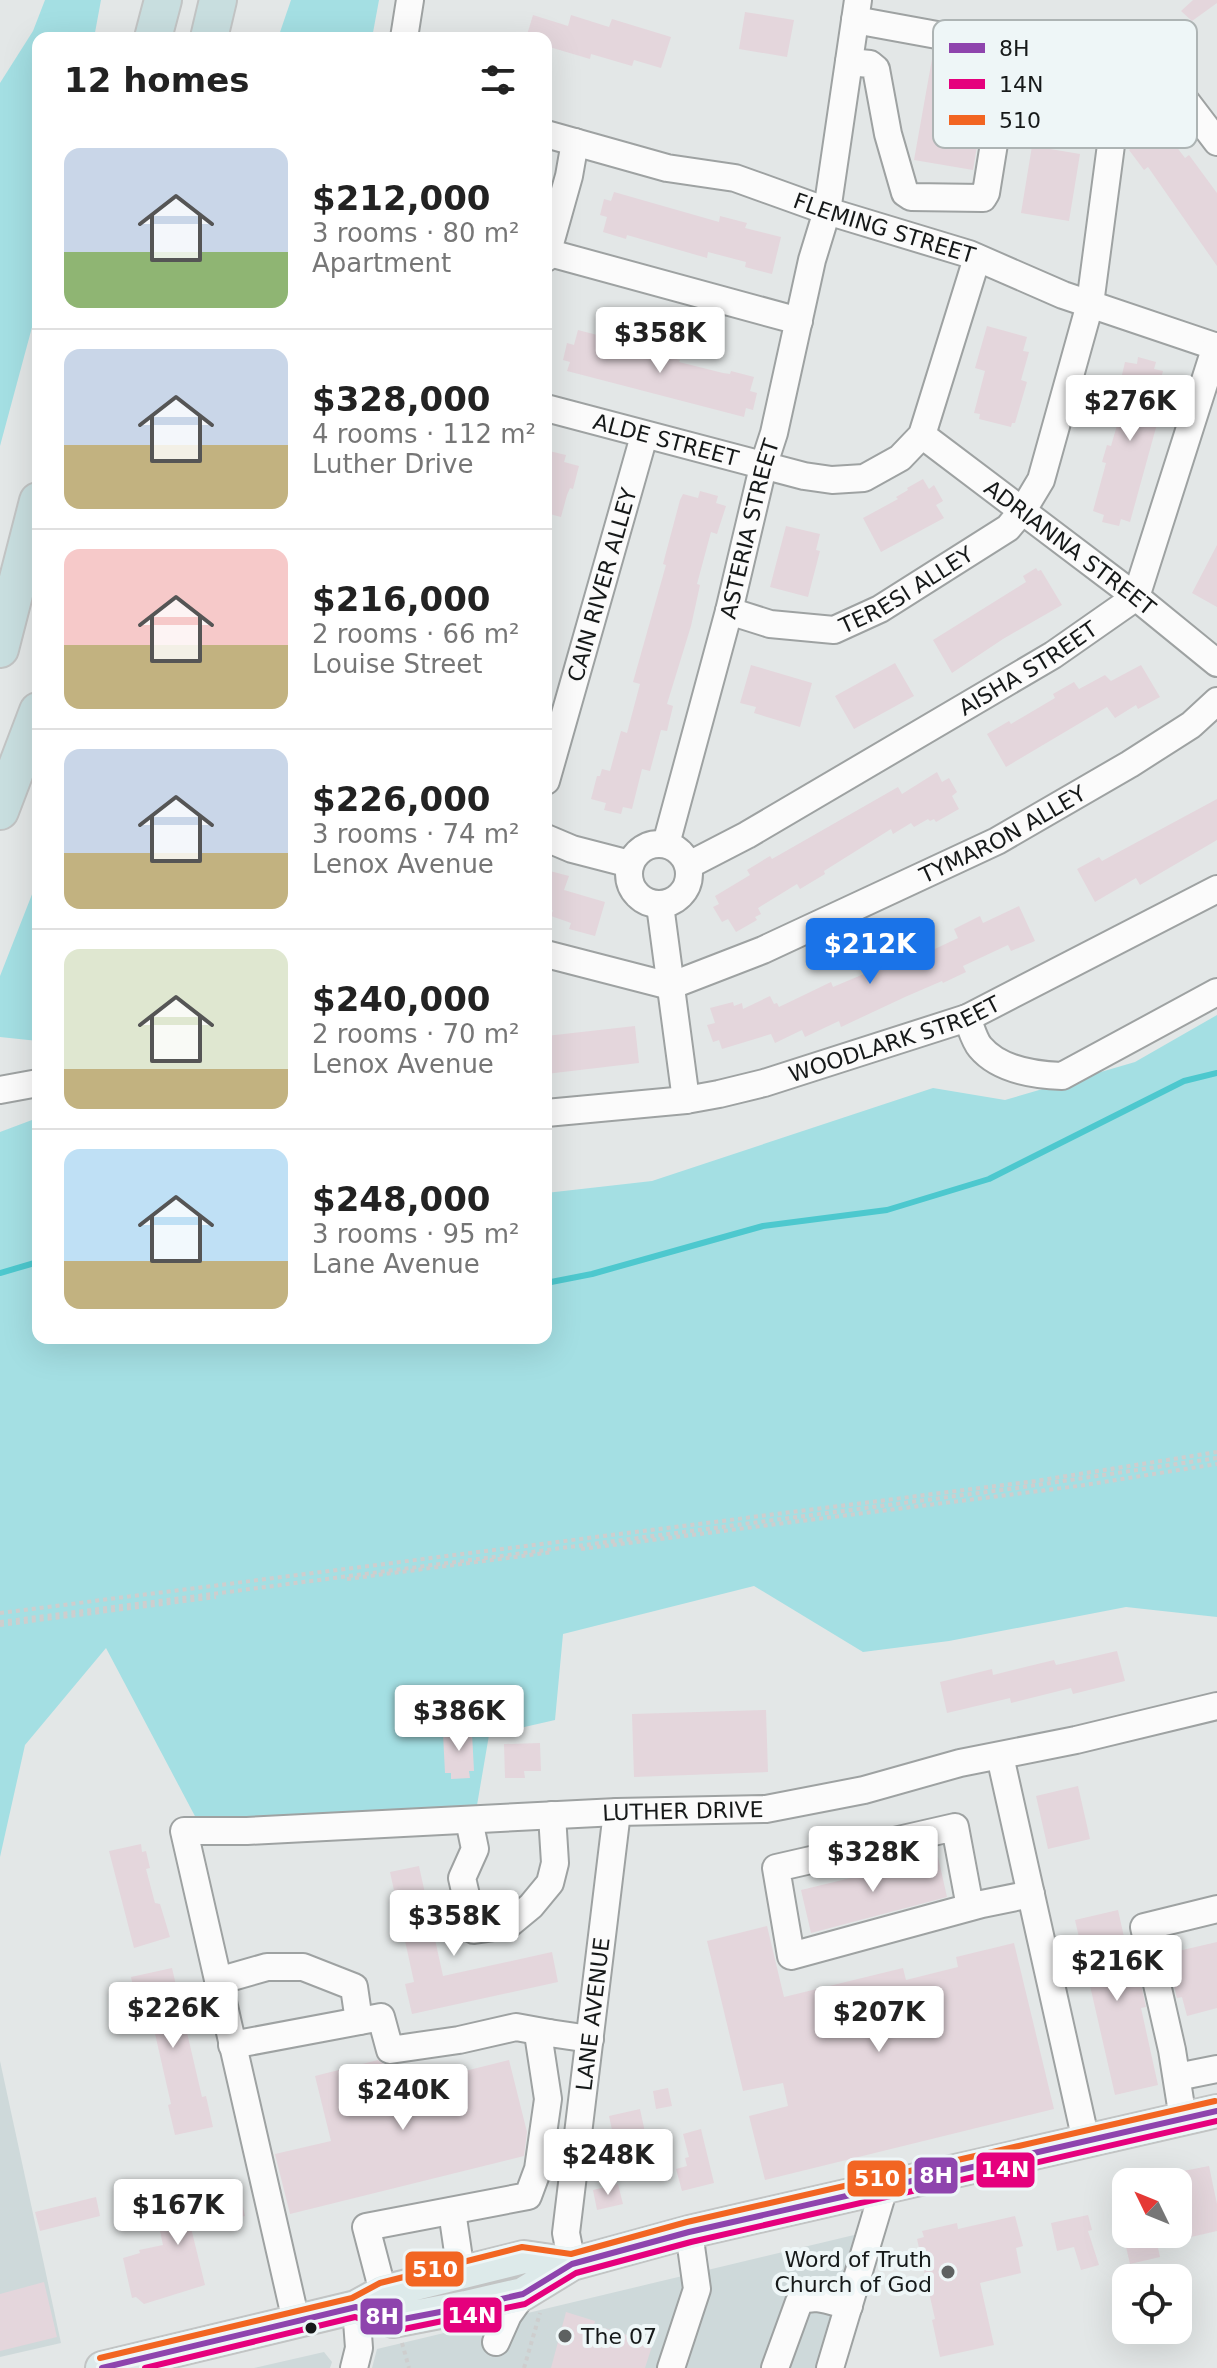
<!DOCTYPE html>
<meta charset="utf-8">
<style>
body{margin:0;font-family:"DejaVu Sans",sans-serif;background:#f6f6f6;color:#222;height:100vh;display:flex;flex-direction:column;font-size:30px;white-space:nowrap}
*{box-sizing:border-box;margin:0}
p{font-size:26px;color:#767676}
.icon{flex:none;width:44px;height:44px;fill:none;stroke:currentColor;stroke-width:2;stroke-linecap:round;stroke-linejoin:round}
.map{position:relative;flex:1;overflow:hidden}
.details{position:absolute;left:32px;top:32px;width:520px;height:1312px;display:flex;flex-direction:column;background:#fff;border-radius:16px;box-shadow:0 8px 32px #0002}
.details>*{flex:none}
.needle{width:52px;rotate:313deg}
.fabs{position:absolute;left:1112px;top:2168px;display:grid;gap:16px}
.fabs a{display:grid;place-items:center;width:80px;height:80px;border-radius:16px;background:#fff;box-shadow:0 8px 32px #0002;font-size:40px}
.price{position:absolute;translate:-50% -68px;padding:0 18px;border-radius:8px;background:#fff;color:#222;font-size:26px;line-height:52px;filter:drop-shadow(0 2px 4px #0008)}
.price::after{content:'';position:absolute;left:50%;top:48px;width:24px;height:18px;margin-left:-12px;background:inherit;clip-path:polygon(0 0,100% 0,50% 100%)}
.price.current{background:#1a73e8;color:#fff}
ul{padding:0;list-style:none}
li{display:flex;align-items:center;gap:24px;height:200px;padding:0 32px}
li+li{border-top:2px solid #e0e0e0}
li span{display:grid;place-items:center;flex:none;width:224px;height:160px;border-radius:16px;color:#555}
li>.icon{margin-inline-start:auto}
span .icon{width:96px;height:96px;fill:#fffc;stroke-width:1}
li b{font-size:34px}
h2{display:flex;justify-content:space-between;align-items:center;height:96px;padding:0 32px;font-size:34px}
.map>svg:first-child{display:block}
.built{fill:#ced9da}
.green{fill:#a4dfe3}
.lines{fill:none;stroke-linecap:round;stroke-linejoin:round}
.stream{stroke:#4dc8ce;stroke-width:6}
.building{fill:#e4d6dc}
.minor-casing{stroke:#9ea2a2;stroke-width:30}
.major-casing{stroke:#c2c4c4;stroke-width:36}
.highway-casing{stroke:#c2c4c4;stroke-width:40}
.path{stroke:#cecece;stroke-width:4;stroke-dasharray:4 4;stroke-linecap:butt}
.minor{stroke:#fbfbfb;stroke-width:26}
.major{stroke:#ddeaea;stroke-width:32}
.highway{stroke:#c8dedf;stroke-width:36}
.bus-1-casing{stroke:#eef6f7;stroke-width:12}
.bus-2-casing{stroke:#eef6f7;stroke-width:12}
.bus-3-casing{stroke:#eef6f7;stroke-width:12}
.bus-1{stroke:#8e44ad;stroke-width:6}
.bus-2{stroke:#e5007d;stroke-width:6}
.bus-3{stroke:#f26522;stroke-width:6}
.poi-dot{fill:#5e6161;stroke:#eef6f7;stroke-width:3}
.bus-dot{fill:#161919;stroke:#eef6f7;stroke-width:3}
.labels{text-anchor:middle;stroke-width:8;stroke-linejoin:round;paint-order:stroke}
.street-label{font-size:22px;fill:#161919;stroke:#eef6f7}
.poi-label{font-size:22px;fill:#161919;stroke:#eef6f7;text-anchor:end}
.key{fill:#eef6f7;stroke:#adb4b4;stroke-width:2}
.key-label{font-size:22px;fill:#161919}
.line-badge{stroke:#eef6f7;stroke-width:3}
.badge-label{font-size:22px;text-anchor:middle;font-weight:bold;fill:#fff}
</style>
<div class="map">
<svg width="1217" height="2368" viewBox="0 0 1217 2368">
<rect width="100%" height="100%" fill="#e3e7e7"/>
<path class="built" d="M0,2061l61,282 -61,14z
M875,2230l-31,138h-472l5,-19z
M324,2352l8,10 -2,6h-76z"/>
<path class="green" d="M45,0h56l-7,38h-56v267l-38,141v-363l33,-52z
M291,0h88l-7,38h-94z
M38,879v162l-38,-4v-61z
M1217,1015v602l-91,-10 -177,34 -86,11 -109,-66 -191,48 -8,86 -66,15 -13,76 -279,9 -91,-172 -81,97 -25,112v-725l32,-12 6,3v215h508v-145l106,-12 281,-93 72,12 130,-38z"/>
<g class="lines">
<path class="stream" d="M0,1273l38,-11
M546,1283l46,-9 171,-48 124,-16 102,-31 195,-98 33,-8"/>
</g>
<path class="building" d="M1193,0h24v3l-25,18 -11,-10z
M745,12l49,8 -7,37 -48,-8z
M533,15l35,11 3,-11 38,12 3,-8 59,18 -10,31 -27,-8 -2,6 -41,-12 -1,5 -44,-13v-8h-20z
M932,59l58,10 -17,101 -59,-10z
M1160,125l25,33 4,-3 28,38v73l-69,-99 -4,3 -15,-20z
M1032,146l48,8 -11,67 -48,-8z
M614,192l105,30 1,-6 27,7 -2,5 36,9 -9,37 -27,-7 1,-5 -38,-10 -1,6 -80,-23 -1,4 -23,-7 4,-15 -7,-2 4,-16 7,2z
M987,326l40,11 -4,14 6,1 -8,28 6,2 -12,41h-3l-1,4 -32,-8 1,-5 -6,-1 11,-42 -10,-3z
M578,330l23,6 -1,3 7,2 73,19 -1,2 44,11 7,1 1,-3 23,6 -4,14 7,2 -4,17 -7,-2 -2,9 -177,-46 3,-9 -7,-2 4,-17 7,2z
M1138,357l18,5 -2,7 9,2 -10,40 7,2 -30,109 -9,-3 -2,7 -17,-4 2,-7 -11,-4 13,-48 -4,-1 5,-17 4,1 15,-52 -8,-2 7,-30 12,2z
M549,451l17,4 -2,7 15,4 -6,23 -3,-1 -3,7 -6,22 -15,-4v-52z
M923,479l6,10 5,-4 9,16 -7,4 8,13 -63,34 -18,-34 35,-19 -2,-2 12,-7 -1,-2z
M700,491l18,5 -2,7 10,3 -9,28 -6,-2 -14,52 3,1 -9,41 -24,78 6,2 -6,25 -6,-1 -11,41 -8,-2 -10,40 -9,-2 -2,7 -17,-4 2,-7 -15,-4 6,-23h3l2,-7 8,2 11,-40 6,2 13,-49 -7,-2 33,-117 -3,-1 17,-64 3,-6 15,4z
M786,526l34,8 -4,16 4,1 -12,46 -38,-10z
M1217,545v62l-25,-14z
M1036,568l2,3 3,-1 21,35 -59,34 -51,34 -19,-33 93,-58 -3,-6z
M895,663l19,33 -60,33 -19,-33z
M751,665l61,18 -12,44 -46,-14 2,-6 -16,-4z
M1141,665l19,32 -22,12 -2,-4 -21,13 -8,-11 -101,60 -19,-33 22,-13 2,3 44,-26 -2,-4 21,-12 5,7 26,-14 6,6z
M937,772l5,10 7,-4 8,14 -5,4 7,13 -23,13 -2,-3 -4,2 -2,-2 -14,8 -3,-4 -18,11 -2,-5 -67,42 1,3 -25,15 -3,-5 -39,24 3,6 -6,3 2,3 -21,12 -8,-13 -6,3 -9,-15 6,-3 -4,-8 35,-21 -3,-5 23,-14 2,3 126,-72 4,7z
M1217,799v41l-77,45 -4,-7 -41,24 -18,-33 22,-12 3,4z
M546,870l23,6 -5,14 41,12 -10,34 -26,-7 2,-6 -20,-7 2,-6 -7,-1z
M1019,906l16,35 -24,10 -3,-6 -45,21 3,6 -23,11 -1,-2 -37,16 -64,30 -2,-6 -34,16 -3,-7 -27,13 -4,-9 -49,15 -3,-9 -6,2 -6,-17 8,-2 -5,-15 23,-6 1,4 8,-3 1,6 27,-13 4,8 3,-1 2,4 52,-25 2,5 83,-35 2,5 40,-19 -4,-9 26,-13 3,7z
M635,1026l4,37 -93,11v-38z
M1117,1651l8,30 -52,13 -2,-6 -60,15 -1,-5 -63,15 -7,-31 52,-13 1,6 61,-15 2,5z
M766,1710l2,62 -134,5 -2,-63z
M469,1727v6h3l2,38h-5l1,7 -19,1v-6h-6l-2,-39h4v-6z
M540,1743l1,28h-17l1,7h-20l-1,-34z
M1078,1786l12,53 -42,10 -12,-53z
M141,1844l1,8 4,-1 4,17 -4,1 9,34 5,1 10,33 -36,11 -25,-97z
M938,1857l9,40 -136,36 -10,-43z
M419,1866l24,110 109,-24 6,30 -146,32 -7,-30 9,-2 -24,-110z
M1118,1910l17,76 6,-2 5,23 -5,1 17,77 -43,10 -40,-175z
M767,1926l17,71 119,-29 3,12 52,-13 -2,-10 58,-14 40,166 -289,71 -16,-64 39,-10 -5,-23 -40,8 -36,-150z
M1217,1942v66l-30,8 -5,-19 -5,1 -5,-21 8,-2 -6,-23z
M172,1968l30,129 4,-1 7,31 -38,8 -7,-30 3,-1 -20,-88 -11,2 -9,-41z
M378,2060l7,5 3,12 18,-4 3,12 100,-25 18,72 -3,24 -234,58 -15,-60 56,-13 -16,-65z
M668,2088l4,18 -16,3 -3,-18z
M640,2109l9,42 -9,2 2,7 -29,6 -5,-21 7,-1 -6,-28z
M701,2129l13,54 -32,8 -6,-22 11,-3 -2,-8 4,-1 -6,-23z
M1209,2166l8,38v27l-39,9v-68z
M618,2184l5,20 -26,6 -4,-20z
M239,2188l6,28 -54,12 14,57 -61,19 -8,-7 -4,1 -9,-40 17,-5 -1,-3 24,-5 -8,-38z
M96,2197l4,19 -60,15 -5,-19z
M1088,2215l4,15 -4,1 11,34 -18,5 -7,-23 -17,4 -6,-28z
M1015,2216l8,30 -7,2 5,25 -41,10 14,62 -54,12 -8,-37 3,-1 -18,-80 7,-2 -2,-6 35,-8 1,6z
M1123,2234h32l5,23 -30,7z
M44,2282l13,55 -57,14v-57z
M566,2312l29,9 -1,4 59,18 -8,25h-94z"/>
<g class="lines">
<g class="minor-casing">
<g id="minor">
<path d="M404,38l6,-38"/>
<path d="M849,62l21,2 6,5 12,65 17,59 6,4 72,1 3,-5 23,-142 -1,-3 -153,-28"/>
<path id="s1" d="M546,134l121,34 68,10 92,33 142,43 94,41 154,52"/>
<path d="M546,252l253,69"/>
<path d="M546,258l23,-82 6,-34"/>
<path id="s2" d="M546,408l258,68 28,4 32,-2 36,-20 22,-23 55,-177"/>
<path id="s3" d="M922,435l214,162 81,66"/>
<path id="s4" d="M729,611l41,13 64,6 46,-21 128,-81 15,-18 18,-30 49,-176 28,-212 17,-21 25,-4 57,75"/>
<path id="s5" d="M546,781l98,-345"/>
<path d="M546,838l26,11 58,15"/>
<circle cx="659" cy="874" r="30"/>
<path id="s6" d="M666,844l63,-233 34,-144 11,-34 38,-173 15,-49 31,-211"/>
<path id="s7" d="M689,865l58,-30 306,-180 83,-58 80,-251"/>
<path d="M660,905l26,195"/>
<path id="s8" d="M546,954l124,32 93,-36 234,-109 133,-77 61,-39 26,-24"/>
<path d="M967,1018c4,9 7,22 13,29 19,23 54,28 82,29l155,-84"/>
<path d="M0,1090l38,-7"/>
<path id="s9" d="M546,1113l140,-13 33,-6 45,-11 203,-65 250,-129"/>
<path d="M1000,1756l86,385"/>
<path d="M469,1820l6,29 -13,29 12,52 34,-5 23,-19 19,-23 5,-20 -3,-48"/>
<path d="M970,1907l-15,-80 -179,41 15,88 191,-52 49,-10"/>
<path d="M218,1981l49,-14h36l51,20 5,34"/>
<path d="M232,2045l149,-28 9,33 69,-10 57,-13 33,6"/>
<path d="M1177,2077l40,-8"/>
<path d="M1183,2119l-11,-69 -28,-123 73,-18"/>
<path d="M452,2211l7,48 5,13"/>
<path id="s10" d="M572,2264l-6,-31 51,-421"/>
<path d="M383,2292l-17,-65 162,-31 10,-27 10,-70 -9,-59 10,-7 41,6"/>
<path id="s11" d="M296,2321l-112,-490h63l370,-19 149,-3 98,-19 96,-27 116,-23 141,-34"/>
<path d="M496,2342l12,-27 15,-21"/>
<path d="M354,2368l5,-20 -3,-41"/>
<path d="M671,2368l26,-79 -8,-57"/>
<path d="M775,2368l24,-66c16,-9 33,0 50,4"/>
<path d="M830,2368l54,-180"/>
</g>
</g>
<g class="major-casing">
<path id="major" d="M356,2307l37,14 73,-14 57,-13 49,-30 117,-32 528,-121
M102,2368l254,-61 27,-15 141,-35 48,7"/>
</g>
<g class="highway-casing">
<path id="highway" d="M153,38l10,-38
M209,38l9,-38
M0,649l38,-148
M0,811l38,-100"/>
</g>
<path class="path" d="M581,1549l497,-63 139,-22
M347,1579l206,-27
M0,1613l1035,-132 182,-29
M0,1622l1017,-134 200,-30
M0,1625l216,-28
M402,2343l7,25
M524,2368l16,-55"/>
<use href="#minor" class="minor"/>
<use href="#major" class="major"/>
<use href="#highway" class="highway"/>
<g class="bus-1-casing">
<path id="bus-1" d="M102,2368l254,-61 37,14 73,-14 57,-13 49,-30 117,-32 528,-121"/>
</g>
<g class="bus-2-casing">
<path id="bus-2" d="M145,2368l210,-51 39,14 131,-27 51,-31 115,-31 526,-121"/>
</g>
<g class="bus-3-casing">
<path id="bus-3" d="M100,2358l252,-60 28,-15 142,-36 49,7 116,-32 528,-121"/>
</g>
<use href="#bus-1" class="bus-1"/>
<use href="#bus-2" class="bus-2"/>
<use href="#bus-3" class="bus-3"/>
</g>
<g class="poi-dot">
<circle cx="948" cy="2272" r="8"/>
<circle cx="565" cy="2336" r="8"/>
</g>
<circle class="bus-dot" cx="311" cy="2328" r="7"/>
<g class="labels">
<g class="street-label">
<text dy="8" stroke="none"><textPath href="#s1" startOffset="352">FLEMING STREET</textPath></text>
<text dy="8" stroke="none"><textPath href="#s2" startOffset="124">ALDE STREET</textPath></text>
<text dy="8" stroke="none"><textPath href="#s6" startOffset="326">ASTERIA STREET</textPath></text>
<text dy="8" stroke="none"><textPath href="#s3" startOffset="186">ADRIANNA STREET</textPath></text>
<text dy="8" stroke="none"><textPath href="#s5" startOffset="204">CAIN RIVER ALLEY</textPath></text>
<text dy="8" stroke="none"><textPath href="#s4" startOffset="190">TERESI ALLEY</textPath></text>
<text dy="8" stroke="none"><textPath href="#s7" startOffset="392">AISHA STREET</textPath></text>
<text dy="8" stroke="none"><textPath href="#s8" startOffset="494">TYMARON ALLEY</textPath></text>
<text dy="8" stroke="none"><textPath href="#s9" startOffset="358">WOODLARK STREET</textPath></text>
<text dy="8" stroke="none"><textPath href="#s11" startOffset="1002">LUTHER DRIVE</textPath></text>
<text dy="8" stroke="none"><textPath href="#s10" startOffset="252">LANE AVENUE</textPath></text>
</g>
<g class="poi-label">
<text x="932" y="2267">Word of Truth<tspan x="932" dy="25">Church of God</tspan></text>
<text x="581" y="2344" text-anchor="start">The 07</text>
</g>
</g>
<rect x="933" y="20" width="264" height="128" rx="12" class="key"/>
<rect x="949" y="43" width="36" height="10" fill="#8e44ad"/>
<rect x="949" y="79" width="36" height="10" fill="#e5007d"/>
<rect x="949" y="115" width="36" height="10" fill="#f26522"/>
<g class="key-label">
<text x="999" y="56">8H</text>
<text x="999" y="92">14N</text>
<text x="999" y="128">510</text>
</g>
<g class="line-badge">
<rect x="975" y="2151" width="61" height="38" rx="8" fill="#e5007d"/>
<rect x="913" y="2156" width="46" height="39" rx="8" fill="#8e44ad"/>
<rect x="846" y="2159" width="61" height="39" rx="8" fill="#f26522"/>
<rect x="404" y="2250" width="61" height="38" rx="8" fill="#f26522"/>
<rect x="442" y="2296" width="61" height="38" rx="8" fill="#e5007d"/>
<rect x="359" y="2297" width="45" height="39" rx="8" fill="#8e44ad"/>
</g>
<g class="badge-label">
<text x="1005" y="2177">14N</text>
<text x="936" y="2183">8H</text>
<text x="877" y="2186">510</text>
<text x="435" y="2277">510</text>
<text x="472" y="2323">14N</text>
<text x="382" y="2324">8H</text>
</g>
</svg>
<div class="fabs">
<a><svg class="needle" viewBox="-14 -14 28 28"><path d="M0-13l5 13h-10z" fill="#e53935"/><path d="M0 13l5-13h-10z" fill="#767676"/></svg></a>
<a><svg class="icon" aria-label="locate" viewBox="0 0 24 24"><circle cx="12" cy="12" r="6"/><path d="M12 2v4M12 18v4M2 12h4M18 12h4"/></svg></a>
</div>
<b class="price" style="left:660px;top:375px">$358K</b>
<b class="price" style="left:1130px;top:443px">$276K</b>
<b class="price current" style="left:870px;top:986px">$212K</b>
<b class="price" style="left:459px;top:1753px">$386K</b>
<b class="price" style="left:873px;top:1894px">$328K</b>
<b class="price" style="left:454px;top:1958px">$358K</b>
<b class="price" style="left:1117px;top:2003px">$216K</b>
<b class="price" style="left:173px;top:2050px">$226K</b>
<b class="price" style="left:879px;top:2054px">$207K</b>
<b class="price" style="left:403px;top:2132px">$240K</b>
<b class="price" style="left:608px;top:2197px">$248K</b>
<b class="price" style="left:178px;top:2247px">$167K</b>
<section class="details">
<h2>12 homes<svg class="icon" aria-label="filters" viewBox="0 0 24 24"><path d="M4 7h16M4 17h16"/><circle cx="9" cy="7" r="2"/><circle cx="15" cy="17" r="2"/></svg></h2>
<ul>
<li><span style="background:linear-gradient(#c9d6e8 65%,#8fb573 0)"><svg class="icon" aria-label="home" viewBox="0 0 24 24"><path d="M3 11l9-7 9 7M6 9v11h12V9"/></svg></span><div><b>$212,000</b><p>3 rooms · 80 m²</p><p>Apartment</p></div></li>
<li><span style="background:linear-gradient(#c9d6e8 60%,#c2b280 0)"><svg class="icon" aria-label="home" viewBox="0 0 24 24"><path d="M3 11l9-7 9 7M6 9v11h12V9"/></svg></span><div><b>$328,000</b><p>4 rooms · 112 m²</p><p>Luther Drive</p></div></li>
<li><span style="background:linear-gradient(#f6c9c9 60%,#c2b280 0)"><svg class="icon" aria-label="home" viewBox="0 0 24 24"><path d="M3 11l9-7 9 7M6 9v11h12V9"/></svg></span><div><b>$216,000</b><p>2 rooms · 66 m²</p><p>Louise Street</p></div></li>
<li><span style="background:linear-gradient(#c9d6e8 65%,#c2b280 0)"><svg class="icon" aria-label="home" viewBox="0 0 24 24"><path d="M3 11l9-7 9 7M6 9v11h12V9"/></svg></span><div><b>$226,000</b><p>3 rooms · 74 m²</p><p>Lenox Avenue</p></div></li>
<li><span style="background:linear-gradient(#dfe7d0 75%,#c2b280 0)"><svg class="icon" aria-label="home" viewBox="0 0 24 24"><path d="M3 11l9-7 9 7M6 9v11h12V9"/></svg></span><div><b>$240,000</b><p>2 rooms · 70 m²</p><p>Lenox Avenue</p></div></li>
<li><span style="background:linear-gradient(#bfe0f5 70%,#c2b280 0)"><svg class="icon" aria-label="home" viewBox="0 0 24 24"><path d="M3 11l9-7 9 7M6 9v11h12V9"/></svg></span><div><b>$248,000</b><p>3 rooms · 95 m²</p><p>Lane Avenue</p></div></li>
</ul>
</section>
</div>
